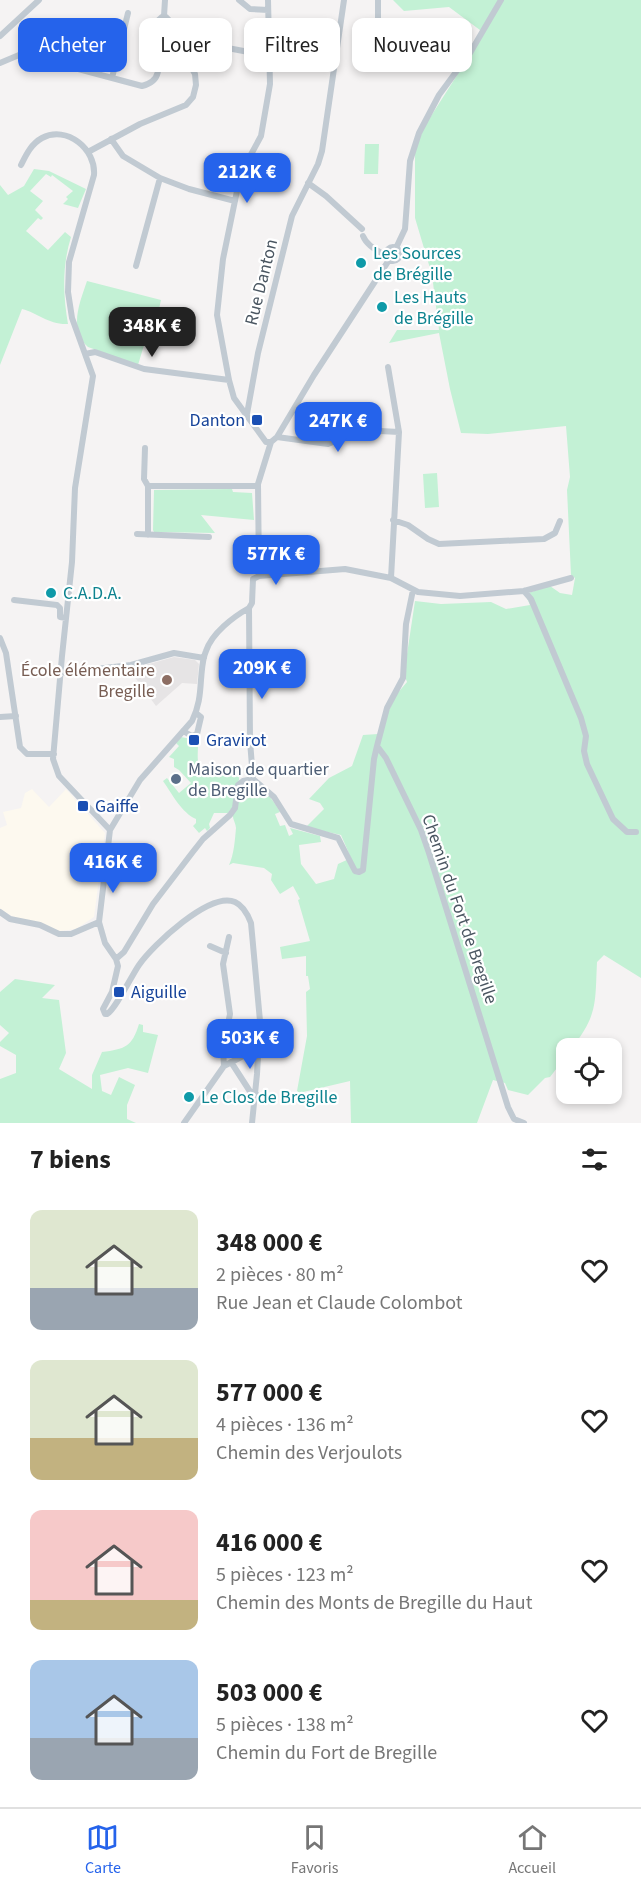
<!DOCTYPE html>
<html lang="fr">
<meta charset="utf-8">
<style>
body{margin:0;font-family:"Source Sans 3",sans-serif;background:#f6f6f6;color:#222;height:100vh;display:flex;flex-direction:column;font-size:22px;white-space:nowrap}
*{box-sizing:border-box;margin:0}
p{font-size:20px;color:#767676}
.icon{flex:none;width:33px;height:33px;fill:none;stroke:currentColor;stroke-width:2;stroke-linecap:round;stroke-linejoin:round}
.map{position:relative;height:1123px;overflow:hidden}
.sheet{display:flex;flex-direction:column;background:#fff;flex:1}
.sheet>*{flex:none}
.hud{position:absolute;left:18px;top:18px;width:606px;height:54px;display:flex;gap:12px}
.tools{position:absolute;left:556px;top:1038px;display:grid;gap:12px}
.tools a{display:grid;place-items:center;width:66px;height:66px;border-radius:12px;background:#fff;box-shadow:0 3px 9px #0003;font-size:30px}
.price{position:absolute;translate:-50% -51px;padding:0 14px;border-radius:12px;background:#2563eb;color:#fff;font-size:20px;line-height:39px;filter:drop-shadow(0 2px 3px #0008)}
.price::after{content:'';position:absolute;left:50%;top:36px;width:18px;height:14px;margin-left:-9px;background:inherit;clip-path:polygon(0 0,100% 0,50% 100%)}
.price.on{background:#222;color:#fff}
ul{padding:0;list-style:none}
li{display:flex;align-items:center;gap:18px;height:150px;padding:0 30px}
li span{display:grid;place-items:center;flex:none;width:168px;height:120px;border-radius:12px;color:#555}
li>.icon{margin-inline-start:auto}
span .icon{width:72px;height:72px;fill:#fffc;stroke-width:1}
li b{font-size:26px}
h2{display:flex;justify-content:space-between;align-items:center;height:72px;padding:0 30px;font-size:26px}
.chip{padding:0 21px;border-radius:12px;background:#fff;box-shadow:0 3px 9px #0003;font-size:21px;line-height:54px}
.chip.on{background:#2563eb;color:#fff}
.menu{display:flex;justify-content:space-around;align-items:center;height:84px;border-top:2px solid #e0e0e0;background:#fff;font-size:16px;color:#767676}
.menu a{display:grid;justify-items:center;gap:3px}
.menu .on{color:#2563eb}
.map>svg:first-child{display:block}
.commercial{fill:#fdf9ef}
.education{fill:#e6e4e5}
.green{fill:#c3f1d5}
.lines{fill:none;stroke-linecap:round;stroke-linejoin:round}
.minor{stroke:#c1cad2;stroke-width:6}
.culture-dot{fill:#0f9aa8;stroke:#fff;stroke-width:2}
.transit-dot{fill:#1a4fb4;stroke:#fff;stroke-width:2}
.education-dot{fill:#8d6e63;stroke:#fff;stroke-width:2}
.service-dot{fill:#5c6f8a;stroke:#fff;stroke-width:2}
.labels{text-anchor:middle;stroke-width:4.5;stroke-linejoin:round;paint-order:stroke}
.culture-label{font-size:18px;fill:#0d838f;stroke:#fff;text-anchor:start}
.street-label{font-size:18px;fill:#4a5661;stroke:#fff}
.transit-label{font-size:18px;fill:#164399;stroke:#fff;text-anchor:start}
.education-label{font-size:18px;fill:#785e54;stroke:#fff;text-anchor:end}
.service-label{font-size:18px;fill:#4e5e75;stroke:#fff;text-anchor:start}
</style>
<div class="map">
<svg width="641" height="1123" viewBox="0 0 641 1123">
<rect width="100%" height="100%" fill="#f5f3f3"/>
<path class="commercial" d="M32,789l17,18 17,-18 39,44 -11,84 -18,12 -16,2 -45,-13 -15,-9v-81l7,-3 -4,-13 18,-4 4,-15z"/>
<path class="education" d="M174,657l21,3 4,4 -2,20 -15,-1 -26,23 -22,-30 -3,-7z"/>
<path class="green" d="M393,0h248v978l-37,-23 -7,7c-2,42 1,52 -25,86h-5v7l-17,22 -5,1 -17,17 -20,-5 -3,-7 -12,-3 -16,43h-126l-1,-42 -51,12 -2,-2 10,-55 -1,-44 4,-3 -2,-13h-2v-20l-24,3 -2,-12 30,-6 -12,-41 2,-1 -7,-13 -13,8 -9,-14 1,-6 -8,-6 -31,-5 -4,2c5,-10 6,-26 7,-37 0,-5 -4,-9 -3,-14 1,-9 5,-25 12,-30 16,0 28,15 35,28l-5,2 5,12 5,-1 4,11 4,-2 -3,-6 30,8 1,6 -22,3 2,19 15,20 18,-5 4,-15 13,-6 -10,-23 -35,-8 18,-18 -4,-6 -11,-4 20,-21 23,-12 11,-31 15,-1 18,-39 11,-13 -3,-8 11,-73 26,3 50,-2 15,7 24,-4 -5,-11 25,-8 10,7 12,2 3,-17 -4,-3 -4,-85 3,-13 -4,-51 -78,8 -27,-1 -11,-44 -11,-56 -50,10 8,-13h42l-7,-55 -17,-57v-68l9,-23 60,-94 -35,-26 -45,4z
M365,144h14l-1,30h-14z
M34,169l15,2 37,18 -8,19 -15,-4 5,-5 -2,-2 7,-6 -21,-16 -1,2 -5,-3 -16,17 13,10 -8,9 8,8 -2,2 -3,-2 -12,13 22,19 17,-18 6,5c-9,29 -8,58 -3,87 -19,1 -30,-11 -46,-15l-22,56v-180l8,10 16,-9z
M87,281l74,19 -10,45h-7l-6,20 -50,-18c-20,-18 -8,-45 -1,-66z
M437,473l2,34 -14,1 -2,-34z
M232,489l1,3 19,1 2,27 -53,-5 14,18 -61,-1 -1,-2 1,-40z
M181,737l10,2 7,5c0,15 -3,22 10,30l3,-5 -8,-4 22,3 14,-1v13l-3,5 -2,20 -6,8h-14l-5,11 1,4 -3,3 -2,-3 -6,5 -6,-7 3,-3v-4c-14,-6 -24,-25 -33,-38l4,-3 12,15 12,-10 -12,-13 -5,-3v-8l-5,-2 10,-11 -3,-3z
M15,979l40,6 -13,13 17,2 7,53 -7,16 33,20v-14l10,-23c23,-3 30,-5 37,-28l4,1v7l15,3 -10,38 -20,-5 -28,7 2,16 9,4 8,-18 16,8 -8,20v14l9,4h-136v-44l16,-6v-18l-16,-9v-4l9,-9 -9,-8v-33z"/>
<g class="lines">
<path class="minor" d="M239,0l11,9 18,1
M268,0l2,84 -9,52 -13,24 -11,31 -14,68 -6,56 12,65 5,18 32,44h5l6,-5 37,-62 75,-115
M378,0v29l-12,22 2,5h6l12,-20
M164,16l1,-16
M0,36l39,-36
M217,46l53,10
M0,63l19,-8h7l116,31c37,-9 -4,-51 20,-69h4l6,6 7,23 16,28 1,11 -3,12 -7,8 -46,19 -52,28
M112,78l16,-65
M111,139l12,17 37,22 29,11 46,12
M21,165c5,-10 10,-21 21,-27 25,-13 54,11 52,37l-25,87 -1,30 4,26 21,58 -18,112 -3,74 -10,94 -9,103 6,17 51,54
M308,183l18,13 36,33
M363,236c4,10 14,14 23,20
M386 254a7 7 0 1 1 14 0a7 7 0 1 1-14 0Z
M396,248l9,-19 5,-68 9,-28 20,-38 31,-42 31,-53
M136,266l24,-88
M85,354l10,-2 49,17 85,11
M388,367l11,65 -8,146
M247,414l11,-61 34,-137 26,-52 4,-13 22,-151
M277,437l51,7 33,-14 38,2
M145,448l-1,31 4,7v49
M148,486h110
M393,520l15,5 20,14 11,5 105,-5 11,-6 5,-12
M137,534l72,3
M259,576l86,-7 46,9 27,14 42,4 64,-5 47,-13
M524,591l7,8 50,119 5,18 -2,15 3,13 26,55 14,13h9
M14,600l43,5 3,3v9l6,1
M249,608c-16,9 -37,25 -43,43 -4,9 -4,19 -5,29 -1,15 -2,27 -9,41l-52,59 -30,50 -11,92 6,21 11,16 2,7 -6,26 -9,17 2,5h2c8,-4 25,-39 32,-49 14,-20 71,-74 96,-63 9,4 13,13 16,21l9,98 -3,53 -5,49
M0,638l6,15 14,94 7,7h27
M60,673l71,-8 43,-12 30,5
M0,717l16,-1
M183,731l9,5 5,-2 4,-17 -5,-4
M377,746l10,-38 16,-30 3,-54 7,-34
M253,779l-3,-38 -1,-133 3,-5 1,-24 6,-3 -1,-92 13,-42
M0,912l10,7 30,6 19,9h12l28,-12
M210,946l16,7
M116,959l8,-7 29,-48 39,-51 11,-14 27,-24 5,-7 3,-23 5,-4 10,-2 21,18 17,27 47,14 17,33 4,1 4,-2 11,-111 3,-13 9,12 35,72 8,23 79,254 6,12 10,4
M231,1062l20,31 5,1
M224,1066l-1,-17 7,-35 -7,-50 6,-27
M184,1123l40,-57 19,-10 12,-10"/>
</g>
<g class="culture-dot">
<circle cx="361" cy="263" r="6"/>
<circle cx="382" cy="307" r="6"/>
<circle cx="51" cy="593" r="6"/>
<circle cx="189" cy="1097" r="6"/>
</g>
<g class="transit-dot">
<rect x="251" y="414" width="12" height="12" rx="3"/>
<rect x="188" y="734" width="12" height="12" rx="3"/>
<rect x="77" y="800" width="12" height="12" rx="3"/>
<rect x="113" y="986" width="12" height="12" rx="3"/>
</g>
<circle class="education-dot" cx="167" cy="680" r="6"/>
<circle class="service-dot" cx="176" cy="779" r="6"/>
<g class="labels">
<g class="culture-label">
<text x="373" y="259">Les Sources<tspan x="373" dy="21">de Brégille</tspan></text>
<text x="394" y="303">Les Hauts<tspan x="394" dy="21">de Brégille</tspan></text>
<text x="63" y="599">C.A.D.A.</text>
<text x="201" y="1103">Le Clos de Bregille</text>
</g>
<g class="street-label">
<text transform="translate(261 282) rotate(-76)" y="6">Rue Danton</text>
<text transform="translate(460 909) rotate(71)" y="6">Chemin du Fort de Bregille</text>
</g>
<g class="transit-label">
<text x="245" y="426" text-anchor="end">Danton</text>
<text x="206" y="746">Gravirot</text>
<text x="95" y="812">Gaiffe</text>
<text x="131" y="998">Aiguille</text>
</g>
<g class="education-label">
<text x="155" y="676">École élémentaire<tspan x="155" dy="21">Bregille</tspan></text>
</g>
<g class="service-label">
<text x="188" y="775">Maison de quartier<tspan x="188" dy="21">de Bregille</tspan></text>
</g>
</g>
</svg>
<div class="tools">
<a><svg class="icon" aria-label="locate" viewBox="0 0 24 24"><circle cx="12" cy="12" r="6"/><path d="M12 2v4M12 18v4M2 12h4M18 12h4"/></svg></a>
</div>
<b class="price" style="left:247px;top:204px">212K €</b>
<b class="price on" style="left:152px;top:358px">348K €</b>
<b class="price" style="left:338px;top:453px">247K €</b>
<b class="price" style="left:276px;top:586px">577K €</b>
<b class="price" style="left:262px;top:700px">209K €</b>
<b class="price" style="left:113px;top:894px">416K €</b>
<b class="price" style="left:250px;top:1070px">503K €</b>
<div class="hud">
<a class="chip on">Acheter</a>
<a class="chip">Louer</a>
<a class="chip">Filtres</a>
<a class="chip">Nouveau</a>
</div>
</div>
<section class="sheet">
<h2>7 biens<svg class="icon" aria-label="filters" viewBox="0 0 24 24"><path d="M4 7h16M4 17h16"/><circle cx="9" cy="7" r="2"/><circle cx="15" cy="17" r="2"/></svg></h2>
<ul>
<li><span style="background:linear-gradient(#dfe7d0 65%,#9aa5b1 0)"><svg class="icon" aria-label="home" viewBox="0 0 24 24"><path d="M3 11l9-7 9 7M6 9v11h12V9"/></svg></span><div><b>348 000 €</b><p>2 pièces · 80 m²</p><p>Rue Jean et Claude Colombot</p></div><svg class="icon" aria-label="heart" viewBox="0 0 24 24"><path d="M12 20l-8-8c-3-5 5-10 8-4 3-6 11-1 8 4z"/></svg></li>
<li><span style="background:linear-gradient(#dfe7d0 65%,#c2b280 0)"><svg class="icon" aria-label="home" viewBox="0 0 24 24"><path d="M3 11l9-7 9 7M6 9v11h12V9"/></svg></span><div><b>577 000 €</b><p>4 pièces · 136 m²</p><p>Chemin des Verjoulots</p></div><svg class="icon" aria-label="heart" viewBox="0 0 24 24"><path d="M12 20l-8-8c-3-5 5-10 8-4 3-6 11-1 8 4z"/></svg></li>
<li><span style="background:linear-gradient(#f6c9c9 75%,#c2b280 0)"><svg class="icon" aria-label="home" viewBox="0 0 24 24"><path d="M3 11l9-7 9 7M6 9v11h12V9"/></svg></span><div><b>416 000 €</b><p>5 pièces · 123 m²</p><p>Chemin des Monts de Bregille du Haut</p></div><svg class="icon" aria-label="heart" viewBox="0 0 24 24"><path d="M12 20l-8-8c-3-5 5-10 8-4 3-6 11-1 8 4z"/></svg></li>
<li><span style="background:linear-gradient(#a9c7e8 65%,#9aa5b1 0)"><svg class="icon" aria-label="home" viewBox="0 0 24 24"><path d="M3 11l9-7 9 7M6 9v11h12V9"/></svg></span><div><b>503 000 €</b><p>5 pièces · 138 m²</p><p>Chemin du Fort de Bregille</p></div><svg class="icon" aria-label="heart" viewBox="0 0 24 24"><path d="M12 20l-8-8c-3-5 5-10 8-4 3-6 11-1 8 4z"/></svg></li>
</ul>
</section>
<nav class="menu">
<a class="on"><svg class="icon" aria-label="map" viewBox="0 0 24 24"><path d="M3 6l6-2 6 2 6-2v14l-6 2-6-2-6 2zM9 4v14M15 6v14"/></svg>Carte</a>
<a><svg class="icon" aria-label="saved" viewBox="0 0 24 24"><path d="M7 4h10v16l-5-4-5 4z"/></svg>Favoris</a>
<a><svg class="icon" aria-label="home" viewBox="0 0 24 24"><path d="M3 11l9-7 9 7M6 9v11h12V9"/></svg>Accueil</a>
</nav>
